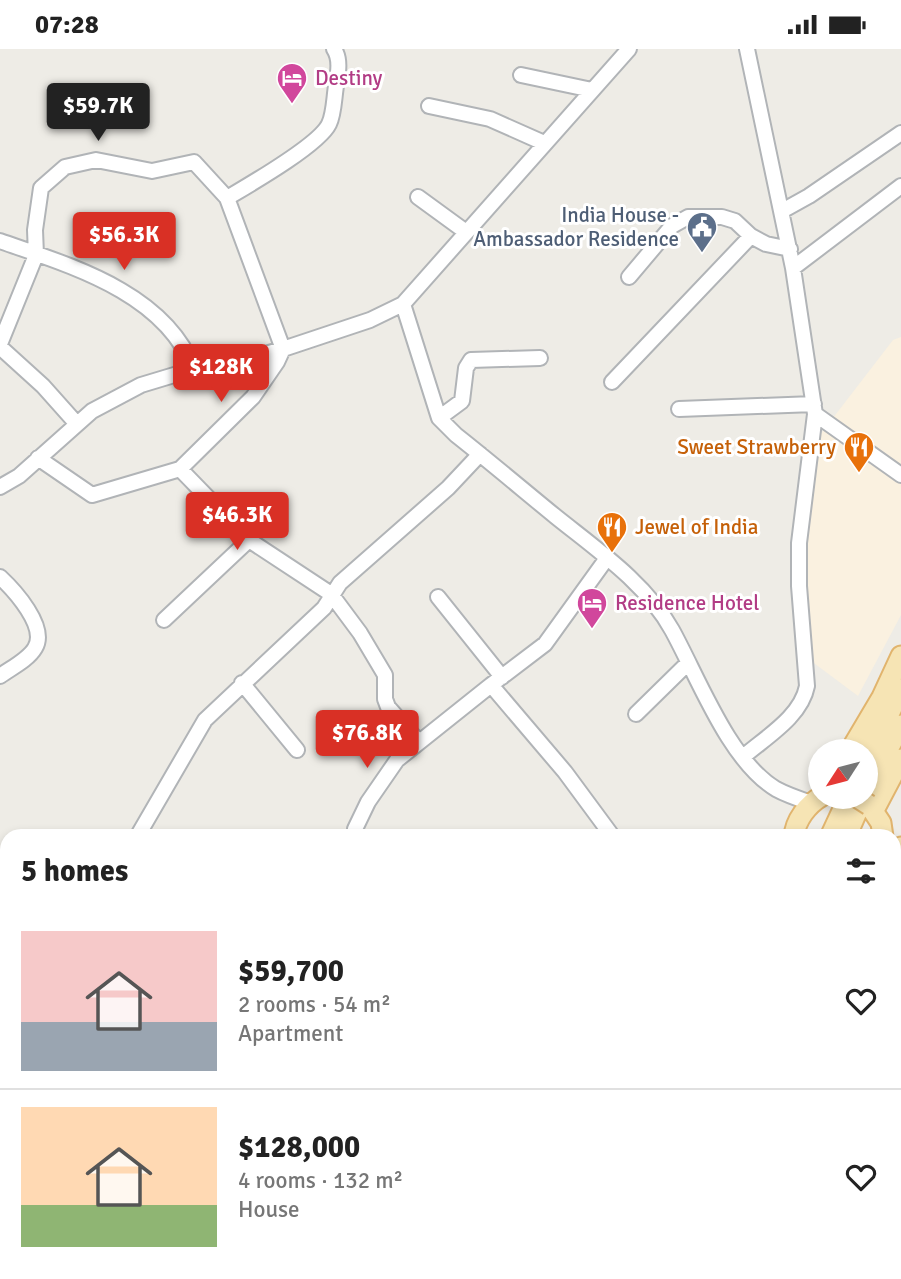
<!DOCTYPE html>
<meta charset="utf-8">
<style>
body{margin:0;font-family:Signika,sans-serif;background:#f6f6f6;color:#222;height:100vh;display:flex;flex-direction:column;font-size:26px;white-space:nowrap}
*{box-sizing:border-box;margin:0}
p{font-size:23px;color:#767676}
.icon{flex:none;width:38px;height:38px;fill:none;stroke:currentColor;stroke-width:2;stroke-linecap:round;stroke-linejoin:round}
.map{position:relative;flex:1;overflow:hidden}
.side{position:absolute;left:0px;top:780px;width:901px;height:450px;display:flex;flex-direction:column;background:#fff;border-radius:21px 21px 0 0;box-shadow:0 4px 10px #0003}
.side>*{flex:none}
.needle{width:46px;rotate:234deg}
.buttons{position:absolute;left:808px;top:690px;display:grid;gap:14px}
.buttons a{display:grid;place-items:center;width:70px;height:70px;border-radius:50%;background:#fff;box-shadow:0 4px 10px #0003;font-size:35px}
.price{position:absolute;translate:-50% -60px;padding:0 16px;border-radius:7px;background:#d93025;color:#fff;font-size:23px;line-height:46px;filter:drop-shadow(0 2px 4px #0008)}
.price::after{content:'';position:absolute;left:50%;top:42px;width:21px;height:16px;margin-left:-10px;background:inherit;clip-path:polygon(0 0,100% 0,50% 100%)}
.price.selected{background:#222;color:#fff}
ul{padding:0;list-style:none}
li{display:flex;align-items:center;gap:21px;height:175px;padding:0 21px}
li+li{border-top:2px solid #e0e0e0}
li span{display:grid;place-items:center;flex:none;width:196px;height:140px;border-radius:0px;color:#555}
li>.icon{margin-inline-start:auto}
span .icon{width:84px;height:84px;fill:#fffc;stroke-width:1}
li b{font-size:30px}
h2{display:flex;justify-content:space-between;align-items:center;height:84px;padding:0 21px;font-size:30px}
.status{display:flex;justify-content:space-between;align-items:center;height:49px;padding:0 35px;background:#fff;direction:ltr}
.status svg{height:19px;fill:currentColor}
.map>svg:first-child{display:block}
.commercial{fill:#faf1e0}
.green{fill:#c9e3c6}
.lines{fill:none;stroke-linecap:round;stroke-linejoin:round}
.minor-casing{stroke:#b1b4b7;stroke-width:18}
.major-casing{stroke:#e1b46d;stroke-width:23}
.minor{stroke:#fff;stroke-width:14}
.major{stroke:#f6e4b4;stroke-width:19}
.major-bridge-casing{stroke:#e1b46d;stroke-width:23;stroke-linecap:butt}
.major-bridge{stroke:#f6e4b4;stroke-width:19}
.labels{text-anchor:middle;stroke-width:6;stroke-linejoin:round;paint-order:stroke}
.hotel-label{font-size:21px;fill:#b23c85;stroke:#fff;text-anchor:start}
.service-label{font-size:21px;fill:#4e5e75;stroke:#fff;text-anchor:end}
.food-label{font-size:21px;fill:#c56008;stroke:#fff;text-anchor:end}
</style>
<div class="status"><b>07:28</b><svg viewBox="0 0 49 12"><path d="M0 12V9h3v3zM5 12V6h3v6zM10 12V3h3v9zM15 12V0h3v12zM26 1h20v11H26zM47 4h2v5h-2z"/></svg></div>
<div class="map">
<svg width="901" height="1230" viewBox="0 0 901 1230">
<rect width="100%" height="100%" fill="#eeece6"/>
<path class="commercial" d="M901,288v278l-43,81 -63,-47 21,-209 77,-100z"/>
<path class="green" d="M0,1186l7,2v35h87l14,7h-108z"/>
<g class="lines">
<g class="minor-casing">
<path id="minor" d="M747,0l46,219 22,146 86,61
M521,26l71,15
M429,57l61,13 54,24
M418,148l48,35
M227,149c22,-13 92,-53 102,-74 5,-10 5,-26 7,-38 2,-12 5,-27 -2,-37
M782,162l27,-15 92,-63
M0,192c71,25 164,51 194,128
M793,219l108,-82
M629,228l43,-51 16,-9h34l13,4 16,15 15,8 24,5
M403,255l36,114 17,17c33,26 66,54 99,81 41,33 91,67 117,114 26,47 57,131 104,159 11,6 23,10 35,14
M0,295l36,-89 -1,-25 6,-42 24,-21 31,-7 56,11 42,-9 33,36 56,151 -6,13 -24,35 -73,72 -88,26 -54,-37
M0,298l43,39 33,37
M612,333l139,-146
M679,360l135,-5
M439,369l23,-17 4,-33 5,-8 69,-2
M180,420l69,71 82,54 29,39 25,42v24l3,8 30,34
M0,438l19,-11 73,-65 49,-26 53,-16 57,-11 32,-9 87,-29 33,-16 226,-255
M607,509l-62,86 -54,41 74,87 48,65
M0,528c14,13 48,50 35,71 -7,12 -24,20 -35,28
M438,548l64,80
M164,571l85,-80
M242,634l55,67
M636,665l52,-51
M743,708c23,-20 58,-40 64,-71l-8,-100v-43l16,-129
M355,780l13,-27 29,-42 94,-75
M137,788l68,-117 119,-112 16,-25 108,-95 32,-34
M894,918l7,5
M0,1181l7,2
M118,1223l12,7"/>
</g>
<g class="major-casing">
<path id="major" d="M850,702l32,-54 19,-41
M866,713l35,-73
M866,742l35,-66
M869,756l12,18 2,14
M874,761l27,-51
M794,788c1,-17 14,-33 28,-41
M830,788l19,-41
M846,788l18,-41
M894,801l7,-3
M0,877l7,-1
M624,1230l3,-7
M641,1230l2,-7
M658,1230l2,-7"/>
</g>
<use href="#minor" class="minor"/>
<use href="#major" class="major"/>
<g class="major-bridge-casing">
<path id="major-bridge" d="M855,747l14,9"/>
</g>
<use href="#major-bridge" class="major-bridge"/>
</g>
<defs>
<g id="hotel-pin" transform="scale(1.575)"><path d="M0 17L-7.5 6A9.5 9.5 0 1 1 7.5 6Z" fill="#d1479c" stroke="#fff"/><path d="M-6-4.5h1.5V1H6V5H4.5V3h-9V5H-6ZM-4 0a1.8 1.8 0 1 1 3.6 0ZM.5 0V-2.5h3Q6-2.5 6 0Z" fill="#fff"/></g>
<g id="civic-pin" transform="scale(1.575)"><path d="M0 17L-7.5 6A9.5 9.5 0 1 1 7.5 6Z" fill="#5c6f8a" stroke="#fff"/><path d="M-.6-6.5H3V-4.5H.6V-3L4-1V1h2V6H-6V1h2V-1L-.6-3ZM-1.2 2.5V6h2.4V2.5Z" fill="#fff"/></g>
<g id="restaurant-pin" transform="scale(1.575)"><path d="M0 17L-7.5 6A9.5 9.5 0 1 1 7.5 6Z" fill="#e8710a" stroke="#fff"/><path d="M-5-6h1v4h1v-4h1v4h1v-4h1v5L-1.5 .5V6h-2V.5L-5-1ZM5-6V6H3V1.5H1.5Q1.5-4 5-6Z" fill="#fff"/></g>
</defs>
<g fill-rule="evenodd">
<use href="#hotel-pin" x="292" y="29"/>
<use href="#civic-pin" x="702" y="178"/>
<use href="#restaurant-pin" x="859" y="398"/>
<use href="#restaurant-pin" x="612" y="478"/>
<use href="#hotel-pin" x="592" y="554"/>
</g>
<g class="labels">
<g class="hotel-label">
<text x="315" y="36">Destiny</text>
<text x="615" y="561">Residence Hotel</text>
</g>
<g class="service-label">
<text x="679" y="173">India House -<tspan x="679" dy="24">Ambassador Residence</tspan></text>
</g>
<g class="food-label">
<text x="836" y="405">Sweet Strawberry</text>
<text x="635" y="485" text-anchor="start">Jewel of India</text>
</g>
</g>
</svg>
<div class="buttons">
<a><svg class="needle" viewBox="-14 -14 28 28"><path d="M0-13l5 13h-10z" fill="#e53935"/><path d="M0 13l5-13h-10z" fill="#767676"/></svg></a>
</div>
<b class="price selected" style="left:98px;top:94px">$59.7K</b>
<b class="price" style="left:124px;top:223px">$56.3K</b>
<b class="price" style="left:221px;top:355px">$128K</b>
<b class="price" style="left:237px;top:503px">$46.3K</b>
<b class="price" style="left:367px;top:721px">$76.8K</b>
<section class="side">
<h2>5 homes<svg class="icon" aria-label="filters" viewBox="0 0 24 24"><path d="M4 7h16M4 17h16"/><circle cx="9" cy="7" r="2"/><circle cx="15" cy="17" r="2"/></svg></h2>
<ul>
<li><span style="background:linear-gradient(#f6c9c9 65%,#9aa5b1 0)"><svg class="icon" aria-label="home" viewBox="0 0 24 24"><path d="M3 11l9-7 9 7M6 9v11h12V9"/></svg></span><div><b>$59,700</b><p>2 rooms · 54 m²</p><p>Apartment</p></div><svg class="icon" aria-label="heart" viewBox="0 0 24 24"><path d="M12 20l-8-8c-3-5 5-10 8-4 3-6 11-1 8 4z"/></svg></li>
<li><span style="background:linear-gradient(#ffd9b3 70%,#8fb573 0)"><svg class="icon" aria-label="home" viewBox="0 0 24 24"><path d="M3 11l9-7 9 7M6 9v11h12V9"/></svg></span><div><b>$128,000</b><p>4 rooms · 132 m²</p><p>House</p></div><svg class="icon" aria-label="heart" viewBox="0 0 24 24"><path d="M12 20l-8-8c-3-5 5-10 8-4 3-6 11-1 8 4z"/></svg></li>
</ul>
</section>
</div>
